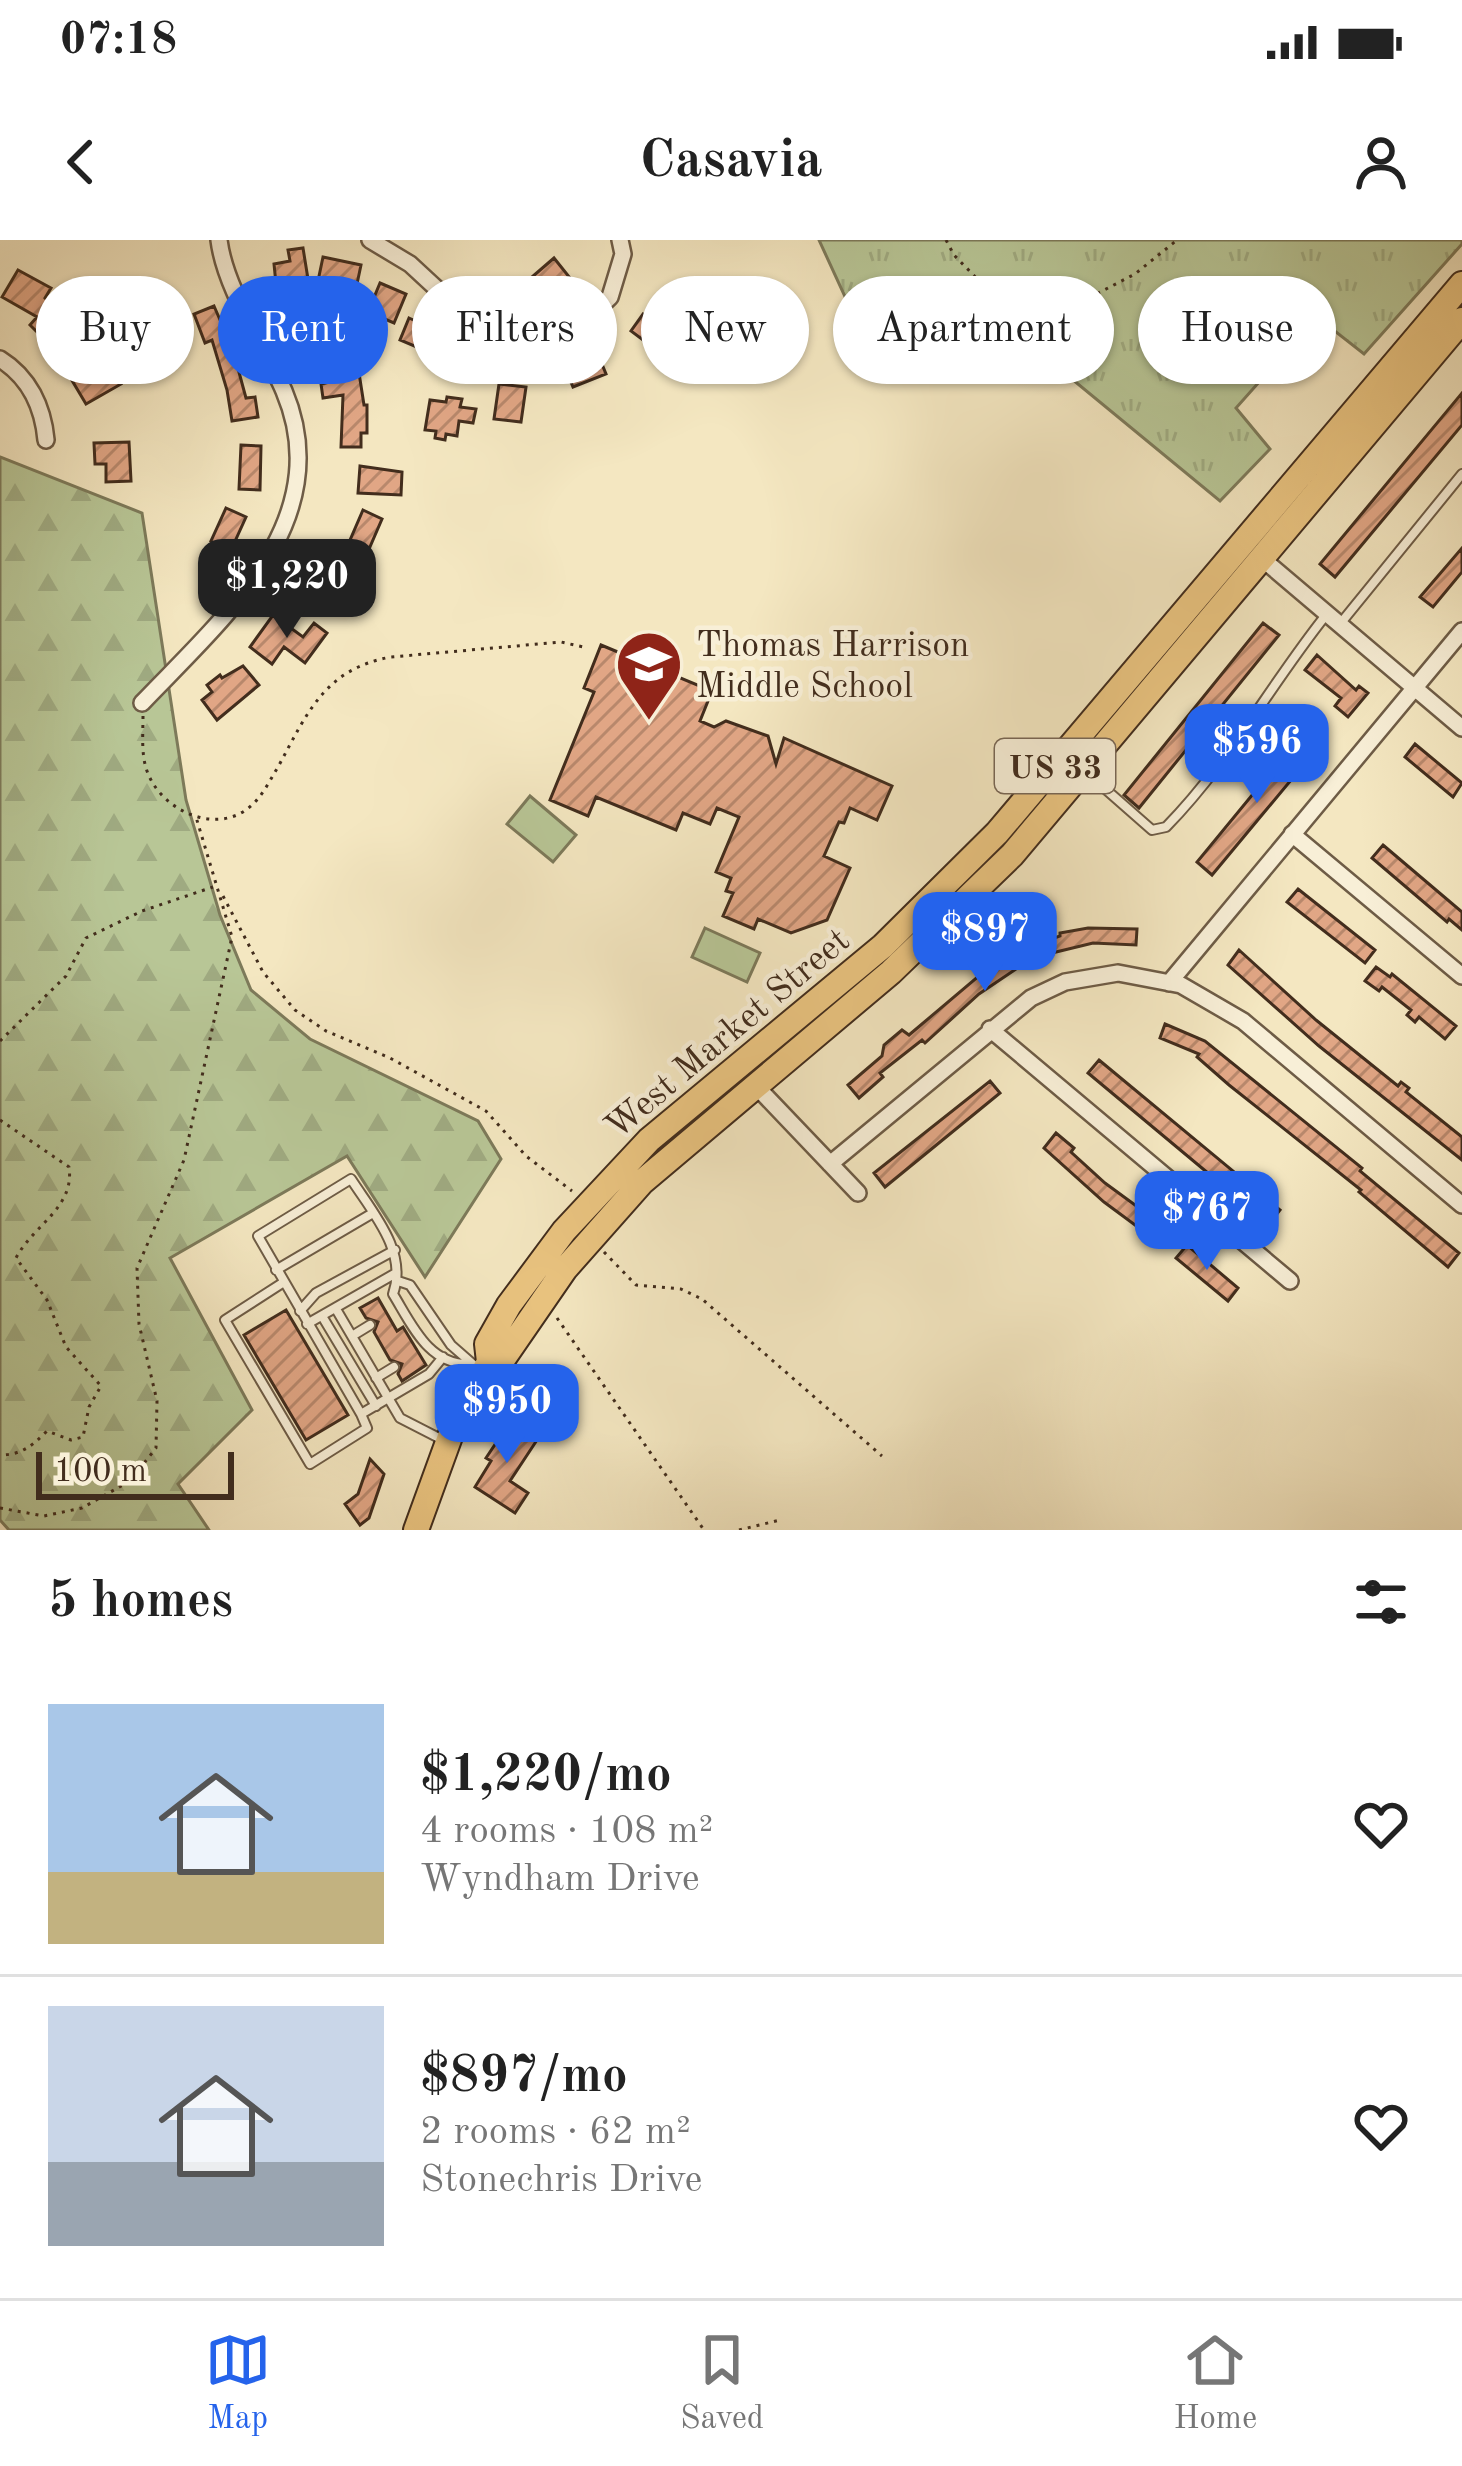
<!DOCTYPE html>
<meta charset="utf-8">
<style>
body{margin:0;font-family:"Old Standard TT",serif;background:#f6f6f6;color:#222;height:100vh;display:flex;flex-direction:column;font-size:45px;white-space:nowrap}
*{box-sizing:border-box;margin:0}
p{font-size:39px;color:#767676}
.icon{flex:none;width:66px;height:66px;fill:none;stroke:currentColor;stroke-width:2;stroke-linecap:round;stroke-linejoin:round}
.map{position:relative;height:1290px;overflow:hidden}
.details{display:flex;flex-direction:column;background:#fff;flex:1}
.details>*{flex:none}
.guide{position:absolute;left:36px;top:36px;width:1392px;height:108px;display:flex;gap:24px}
.scale{position:absolute;left:36px;bottom:30px;width:198px;box-sizing:border-box;padding-left:12px;border:6px solid #422d1d;border-top:0;font-size:33px;line-height:42px;white-space:nowrap;color:#422d1d;-webkit-text-stroke:9px #f8efd7;paint-order:stroke}
.price{position:absolute;translate:-50% -102px;padding:0 27px;border-radius:24px;background:#2563eb;color:#fff;font-size:39px;line-height:78px;filter:drop-shadow(0 3px 6px #0008)}
.price::after{content:'';position:absolute;left:50%;top:72px;width:36px;height:27px;margin-left:-18px;background:inherit;clip-path:polygon(0 0,100% 0,50% 100%)}
.price.on{background:#222;color:#fff}
ul{padding:0;list-style:none}
li{display:flex;align-items:center;gap:36px;height:300px;padding:0 48px}
li+li{border-top:3px solid #e0e0e0}
li span{display:grid;place-items:center;flex:none;width:336px;height:240px;border-radius:0px;color:#555}
li>.icon{margin-inline-start:auto}
span .icon{width:144px;height:144px;fill:#fffc;stroke-width:1}
li b{font-size:51px}
h2{display:flex;justify-content:space-between;align-items:center;height:144px;padding:0 48px;font-size:51px}
.tag{padding:0 42px;border-radius:54px;background:#fff;box-shadow:0 3px 9px #0004;font-size:42px;line-height:108px}
.tag.on{background:#2563eb;color:#fff}
.status{display:flex;justify-content:space-between;align-items:center;height:84px;padding:0 60px;background:#fff;direction:ltr}
.status svg{height:33px;fill:currentColor}
header{display:flex;justify-content:space-between;align-items:center;height:156px;padding:0 48px;background:#fff;font-size:54px;font-weight:800}
.tab-bar{display:flex;justify-content:space-around;align-items:center;height:168px;border-top:3px solid #e0e0e0;background:#fff;font-size:33px;color:#767676}
.tab-bar a{display:grid;justify-items:center;gap:6px}
.tab-bar .on{color:#2563eb}
.map>svg:first-child{display:block}
.grass{fill:url(#grass-tufts);stroke:#7d7a5a;stroke-width:3}
.forest{fill:url(#forest-firs);stroke:#7d7a5a;stroke-width:3}
.pitch{fill:#b8c696;stroke:#7d7a5a;stroke-width:3}
.building{fill:url(#building-hatch);stroke:#422d1d;stroke-width:3}
.lines{fill:none;stroke-linecap:round;stroke-linejoin:round}
.lane-casing{stroke:#6e5c46;stroke-width:12}
.street-casing{stroke:#6e5c46;stroke-width:20}
.primary-casing{stroke:#422d1d;stroke-width:28}
.path{stroke:#422d1d;stroke-width:3;stroke-dasharray:3 6;stroke-linecap:butt}
.lane{stroke:#f8efd7;stroke-width:8}
.street{stroke:#f8efd7;stroke-width:15}
.primary{stroke:#eac480;stroke-width:24}
.labels{text-anchor:middle;stroke-width:9;stroke-linejoin:round;paint-order:stroke}
.shield{fill:#f8efd7;stroke:#796755;stroke-width:3}
.shield-label{font-size:33px;font-weight:bold;fill:#422d1d}
.poi-label{font-size:36px;fill:#422d1d;stroke:#f8efd7;text-anchor:start}
.street-label{font-size:36px;fill:#422d1d;stroke:#f8efd7}
</style>
<div class="status"><b>07:18</b><svg viewBox="0 0 49 12"><path d="M0 12V9h3v3zM5 12V6h3v6zM10 12V3h3v9zM15 12V0h3v12zM26 1h20v11H26zM47 4h2v5h-2z"/></svg></div>
<header><svg class="icon" aria-label="back" viewBox="0 0 24 24"><path d="M15 5l-7 7 7 7"/></svg>Casavia<svg class="icon" aria-label="person" viewBox="0 0 24 24"><circle cx="12" cy="8" r="4"/><path d="M4 21q1-7 8-7t8 7"/></svg></header>
<div class="map">
<svg width="1462" height="1290" viewBox="0 0 1462 1290">
<defs>
<pattern id="grass-tufts" width="24" height="20" patternUnits="userSpaceOnUse" patternTransform="scale(3)"><rect width="24" height="20" fill="#b8c696"/><path d="M3 7l-1-3M5 7V3M7 7l1-3M15 17l-1-3M17 17v-4M19 17l1-3" fill="none" stroke="#9faa81"/></pattern>
<pattern id="forest-firs" width="22" height="20" patternUnits="userSpaceOnUse" patternTransform="scale(3)"><rect width="22" height="20" fill="#b8c696"/><path d="M5 1l3.5 6h-7zM16 11l3.5 6h-7z" fill="#9faa81"/></pattern>
<pattern id="building-hatch" width="6" height="6" patternUnits="userSpaceOnUse" patternTransform="scale(3)"><rect width="6" height="6" fill="#e1a685"/><path d="M-1 1l2-2M0 6l6-6M5 7l2-2" fill="none" stroke="#b8886c"/></pattern>
</defs>
<rect width="100%" height="100%" fill="#f4e7c1"/>
<filter id="stains"><feTurbulence type="fractalNoise" baseFrequency=".00167" numOctaves="4"/><feColorMatrix values="0 0 0 0 .2 0 0 0 0 .09 0 0 0 0 .02 0 0 0 .5 -.17"/></filter>
<radialGradient id="worn" r=".72"><stop offset=".6" stop-color="#630" stop-opacity="0"/><stop offset="1" stop-color="#630" stop-opacity=".3"/></radialGradient>
<path class="grass" d="M819,0h643v4l-98,110 -47,-37 -81,91 34,41 -50,52 -221,-182 -130,30z"/>
<path class="forest" d="M0,217l142,56 44,287 34,115 31,75 59,49 168,82 23,38 -76,118 -78,-121 -177,102 82,152 -74,74 31,46h-200l-9,-10z"/>
<path class="pitch" d="M530,556l46,39 -23,27 -46,-38z
M705,688l55,25 -13,29 -55,-25z"/>
<path class="building" d="M303,8l5,31 -32,5 -2,-20 16,-3 -2,-11z
M323,17l38,8 -4,19 -23,-5 -1,5 -15,-3z
M554,18l20,25 -22,19 -20,-25z
M18,30l33,18 -6,10 36,35 -17,17 -14,-15 -5,5 -15,-15 7,-8 -35,-20z
M380,43l26,11 -12,29 -26,-11z
M669,51l21,16 -22,29 -14,-10 -11,14 -12,-9 12,-17 6,4z
M214,66l19,44 13,48 9,-1 3,20 -26,4 -5,-31 -15,-50 -7,3 -11,-29z
M409,78l31,14 -9,21 -31,-13z
M100,107l21,37 -35,20 -22,-37z
M597,112l9,22 -33,13 -9,-22z
M357,120l7,45h3v28h-6v14h-20l2,-52 -20,3 -2,-14 13,-3 -3,-17z
M499,144l27,3 -5,35 -27,-3z
M1462,153v32l-127,152 -15,-13z
M447,157l15,2 -2,8 16,2 -3,14 -14,-2 -2,15 -11,-2 -1,6 -10,-2 1,-7 -11,-1 5,-30 16,2z
M129,202l2,39 -25,1v-18h-11l-1,-21z
M241,205l20,1 -1,44 -21,-1z
M360,226l42,6 -1,23 -43,-2z
M226,268l20,9 -15,33 -20,-9z
M363,270l19,9 -19,44 -19,-9z
M1462,308v24l-29,35 -13,-10z
M310,322l33,17 -13,26 -33,-16z
M273,375l30,22 11,-14 13,10 -22,30 -21,-16 -12,17 -22,-17z
M1263,383l16,12 -140,173 -15,-13z
M601,405l111,46 -12,30 14,6 12,-6 42,15 8,28 8,-26 108,48 -15,34 -27,-12 -6,15 -5,-1 -15,34 26,12 -23,52 -36,13 -33,-14 -4,10 -31,-13 10,-23 -7,-2 5,-13 -15,-6 23,-55 -22,-9 -7,16 -27,-11 -7,17 -80,-33 -8,19 -38,-16 44,-108 -10,-4z
M1317,415l39,35 3,-4 9,7 -20,24 -13,-11 6,-8 -36,-28z
M243,426l16,19 -42,35 -15,-20 10,-8 -5,-7 13,-10 2,3z
M1300,497l16,13 -104,125 -15,-13z
M1415,504l47,39 -9,14 -48,-40z
M1383,605l79,67v18l-13,-11 -2,3 -75,-64z
M1298,649l77,61 -10,13 -78,-61z
M1088,688l49,1 -1,16 -43,-2 -41,10 -36,16 -37,25 -54,49 -3,-3 -42,33 3,4 -24,21 -11,-13 34,-29 2,-11 18,-15 7,5 91,-77 60,-22v-3z
M1239,710l77,70 82,66 3,-4 8,6 -3,4 56,45v23l-143,-114 -91,-81z
M1376,727l14,10 2,-3 64,52 -11,13 -26,-22 -4,5 -8,-7 4,-5 -29,-23 -3,4 -14,-10z
M1165,784l40,17 157,127 -2,3 99,82 -11,14 -89,-75 2,-2 -132,-105 -32,-28 2,-3 -39,-16z
M1099,820l181,150 -11,14 -181,-151z
M990,841l10,12 -115,94 -11,-14z
M1056,893l18,15 -3,4 34,31 67,49 -10,13 -58,-43 -60,-54z
M1187,1005l51,43 -10,13 -52,-43z
M378,1058l19,33 6,-4 23,38 -24,16 -4,-7 4,-10 -12,-4 -16,-28 4,-10 -12,-4 -6,-10z
M286,1070l62,105 -42,25 -62,-105z
M512,1179l27,18 -29,44 18,12 -13,20 -40,-26 16,-26 -5,-3z
M370,1219l14,15 -15,44 -9,7 -15,-21 13,-10z"/>
<g class="lines">
<g class="lane-casing">
<path id="lane" d="M1340,384l122,-150
M1086,532l66,58 14,-3c63,-64 104,-142 160,-212
M276,1030l97,-57
M398,1041l12,4 41,60 24,21
M284,1042l-59,38 85,144 57,-36 -6,-14 68,-40 14,-17
M336,1069l64,109 41,21
M300,1071l16,-18 79,-43
M322,1076l54,90
M307,1084l89,-51
M352,1096l18,-11
M376,1138l18,-11
M361,1174l-103,-178 93,-57c22,34 57,73 42,115 19,31 36,72 78,70"/>
</g>
<g class="street-casing">
<path id="street" d="M370,0l40,24 67,62 52,16 47,-12 34,-33 13,-43 -3,-14
M0,119c29,18 43,48 46,81
M1259,316l203,172
M142,463c80,-84 197,-182 142,-312 -20,-46 -59,-102 -65,-151
M1292,594l170,142
M1169,743l293,-352
M990,789l300,252
M755,845l103,108
M830,924l201,-166 34,-16 53,-9 63,12 62,36 219,184"/>
</g>
<g class="primary-casing">
<path id="primary" d="M489,1122l14,-3 62,-90 77,-87 249,-210 121,-117 450,-535
M416,1290l36,-99 37,-69 -2,-18 22,-39 55,-74 85,-91 234,-194 114,-113 465,-549"/>
</g>
<path class="path" d="M946,0l8,15 31,32 48,-1 44,18 58,-30 42,-34
M143,476c0,19 -2,38 4,55 14,40 71,66 105,34 11,-10 18,-25 26,-38 29,-53 46,-98 113,-110l170,-15 27,6
M223,656l40,76 32,38 31,21 64,27 96,53 40,45 46,35
M0,801l66,-65 20,-38 56,-27 71,-24
M0,880l69,47c6,41 -36,58 -53,91l31,42 19,47 35,39 -12,21 -6,30 -12,3 -24,-9c-15,15 -26,24 -47,24
M604,1012l32,33 45,4 21,10 180,157
M557,1078l147,212
M0,1268l44,8 38,-8 48,-27 26,-33 1,-47 -18,-77 -2,-56 47,-108 48,-223 -36,-120
M739,1290l41,-10"/>
<use href="#lane" class="lane"/>
<use href="#street" class="street"/>
<use href="#primary" class="primary"/>
</g>
<defs>
<g id="school-pin" transform="scale(3.45)"><path d="M0 17L-7.5 6A9.5 9.5 0 1 1 7.5 6Z" fill="#8f2418" stroke="#f8efd7"/><path d="M0-5L7-2L0 1L-7-2ZM-4 1L0 2.5L4 1V4Q0 6-4 4Z" fill="#fff"/></g>
</defs>
<g fill-rule="evenodd">
<use href="#school-pin" x="649" y="424"/>
</g>
<g class="labels">
<rect class="shield" x="995" y="499" width="120" height="54" rx="9"/>
<g class="shield-label">
<text x="1055" y="538">US 33</text>
</g>
<g class="poi-label">
<text x="696" y="416">Thomas Harrison<tspan x="696" dy="41">Middle School</tspan></text>
</g>
<g class="street-label">
<text transform="translate(726 792) rotate(-40)" y="13">West Market Street</text>
</g>
</g>
<rect width="100%" height="100%" filter="url(#stains)"/>
<rect width="100%" height="100%" fill="url(#worn)"/>
</svg>
<div class="scale">100 m</div>
<b class="price on" style="left:287px;top:401px">$1,220</b>
<b class="price" style="left:1257px;top:566px">$596</b>
<b class="price" style="left:985px;top:754px">$897</b>
<b class="price" style="left:1207px;top:1033px">$767</b>
<b class="price" style="left:507px;top:1226px">$950</b>
<div class="guide">
<a class="tag">Buy</a>
<a class="tag on">Rent</a>
<a class="tag">Filters</a>
<a class="tag">New</a>
<a class="tag">Apartment</a>
<a class="tag">House</a>
</div>
</div>
<section class="details">
<h2>5 homes<svg class="icon" aria-label="filters" viewBox="0 0 24 24"><path d="M4 7h16M4 17h16"/><circle cx="9" cy="7" r="2"/><circle cx="15" cy="17" r="2"/></svg></h2>
<ul>
<li><span style="background:linear-gradient(#a9c7e8 70%,#c2b280 0)"><svg class="icon" aria-label="home" viewBox="0 0 24 24"><path d="M3 11l9-7 9 7M6 9v11h12V9"/></svg></span><div><b>$1,220/mo</b><p>4 rooms · 108 m²</p><p>Wyndham Drive</p></div><svg class="icon" aria-label="heart" viewBox="0 0 24 24"><path d="M12 20l-8-8c-3-5 5-10 8-4 3-6 11-1 8 4z"/></svg></li>
<li><span style="background:linear-gradient(#c9d6e8 65%,#9aa5b1 0)"><svg class="icon" aria-label="home" viewBox="0 0 24 24"><path d="M3 11l9-7 9 7M6 9v11h12V9"/></svg></span><div><b>$897/mo</b><p>2 rooms · 62 m²</p><p>Stonechris Drive</p></div><svg class="icon" aria-label="heart" viewBox="0 0 24 24"><path d="M12 20l-8-8c-3-5 5-10 8-4 3-6 11-1 8 4z"/></svg></li>
</ul>
</section>
<nav class="tab-bar">
<a class="on"><svg class="icon" aria-label="map" viewBox="0 0 24 24"><path d="M3 6l6-2 6 2 6-2v14l-6 2-6-2-6 2zM9 4v14M15 6v14"/></svg>Map</a>
<a><svg class="icon" aria-label="saved" viewBox="0 0 24 24"><path d="M7 4h10v16l-5-4-5 4z"/></svg>Saved</a>
<a><svg class="icon" aria-label="home" viewBox="0 0 24 24"><path d="M3 11l9-7 9 7M6 9v11h12V9"/></svg>Home</a>
</nav>
